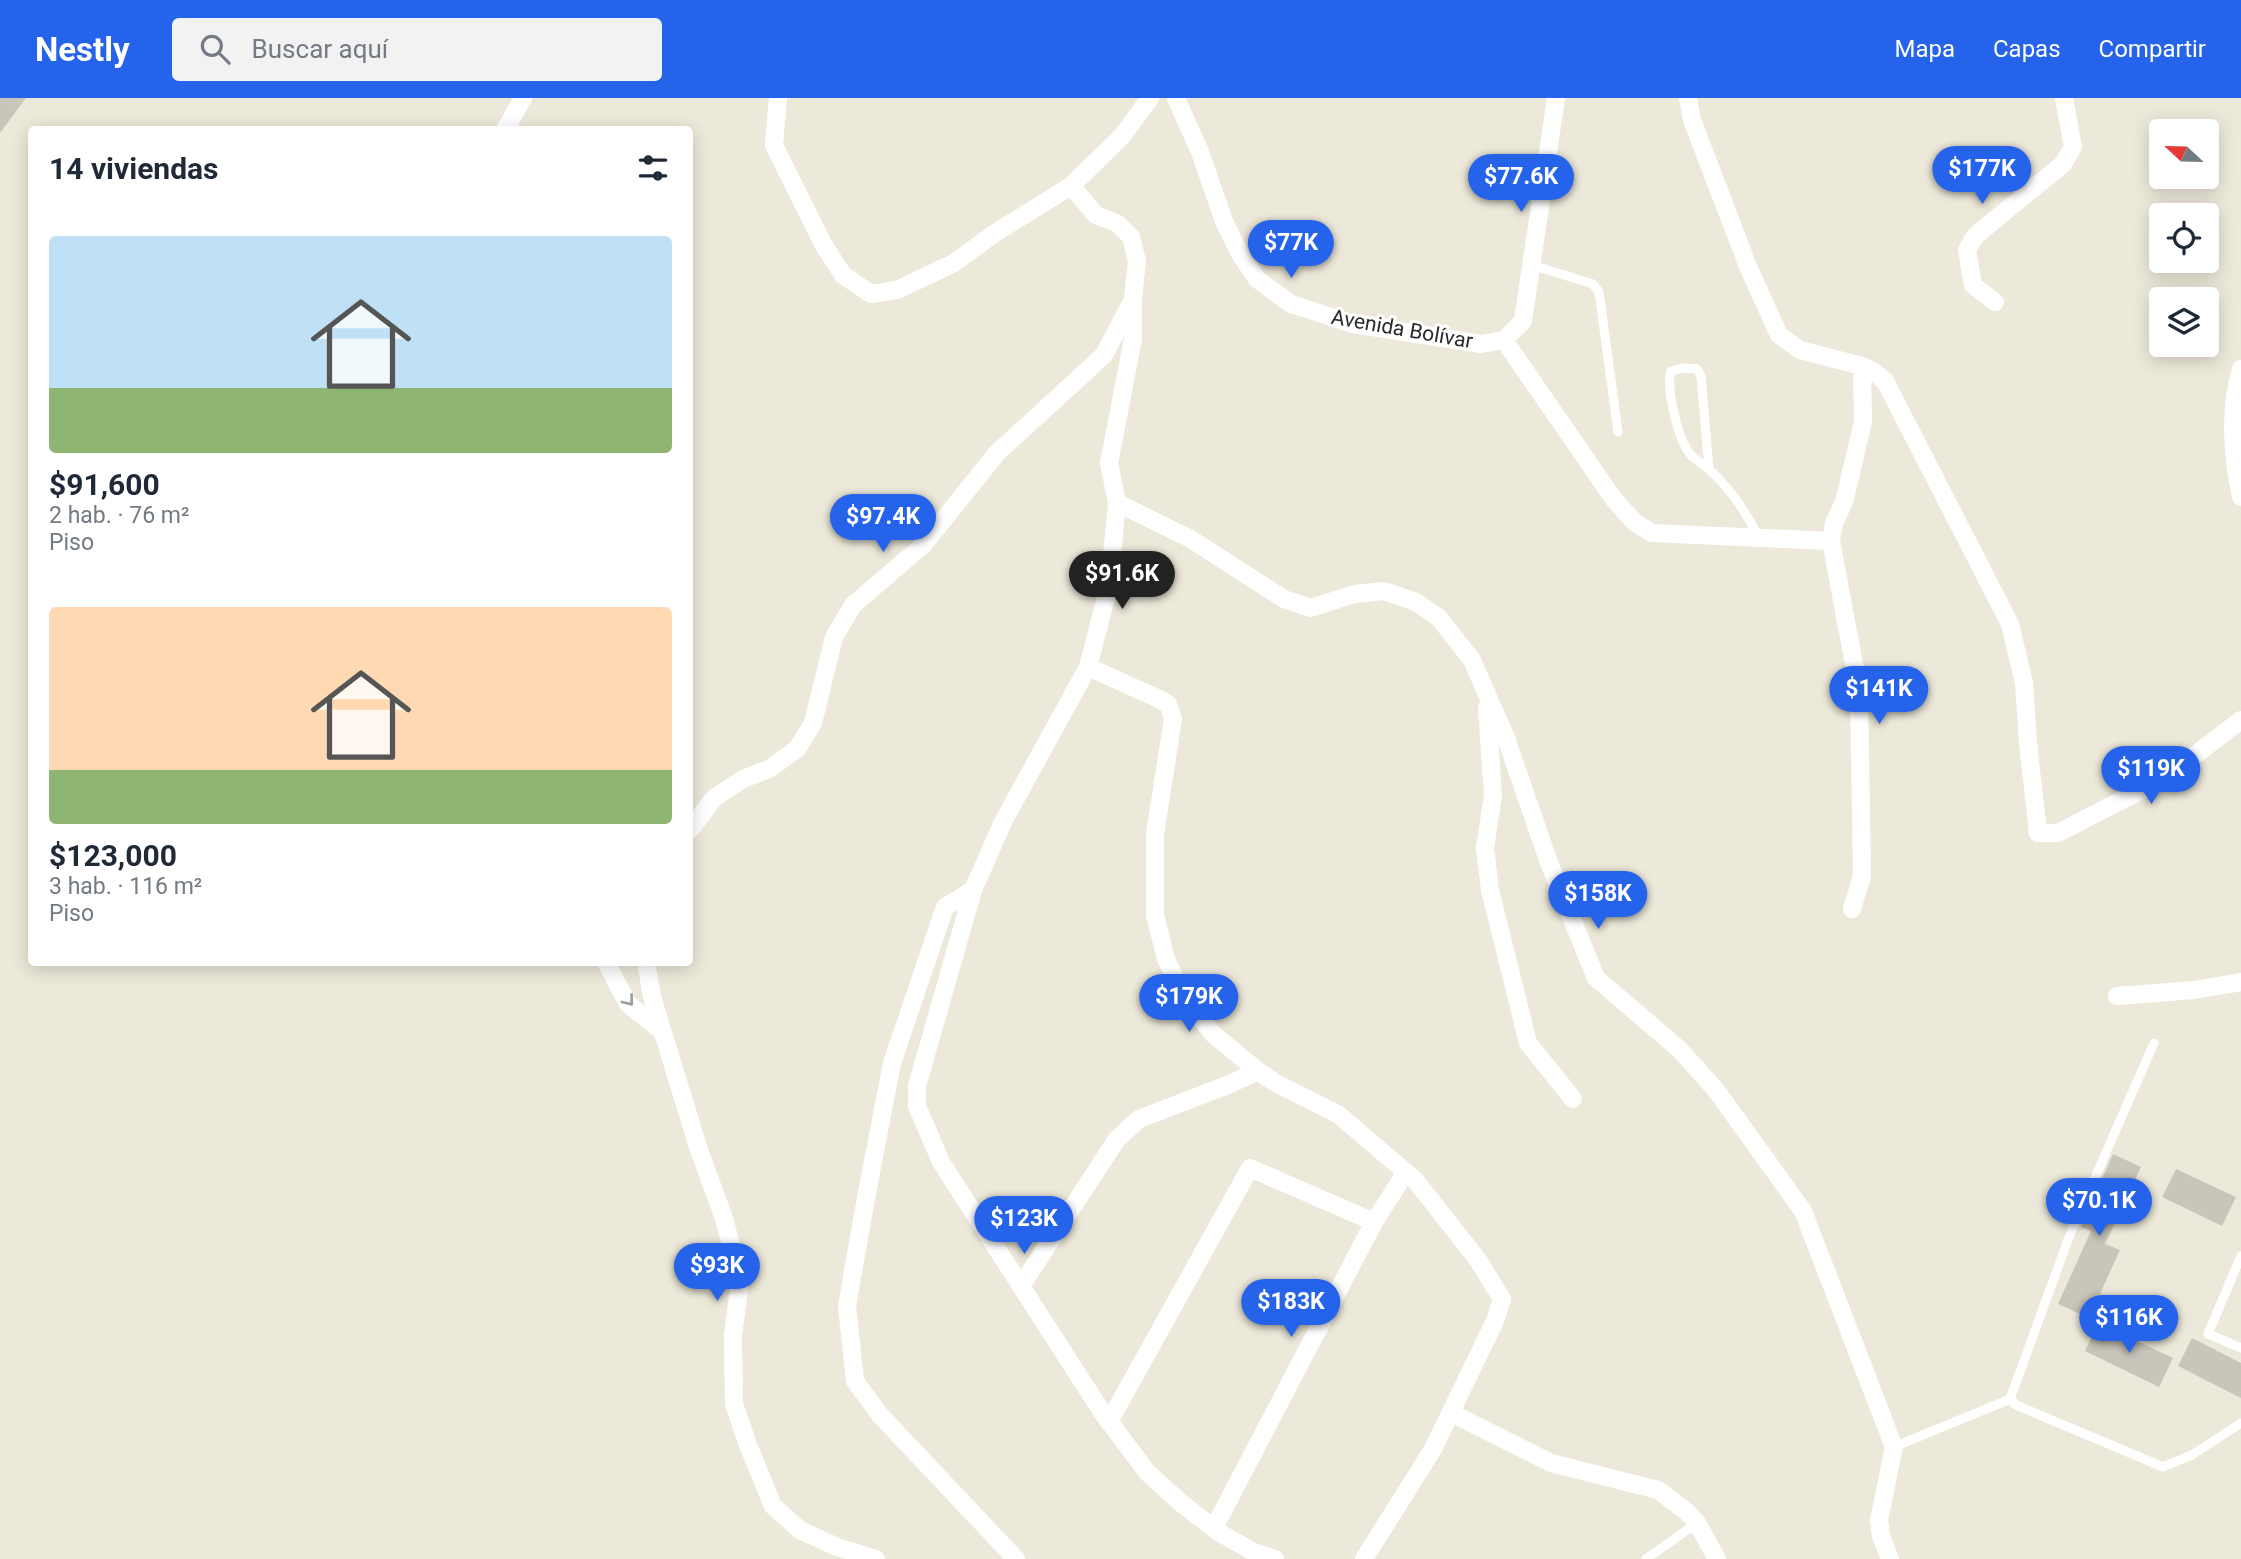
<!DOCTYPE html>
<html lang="es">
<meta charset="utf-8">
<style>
body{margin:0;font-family:Roboto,sans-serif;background:#f2f2f3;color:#1f2937;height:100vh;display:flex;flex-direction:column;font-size:26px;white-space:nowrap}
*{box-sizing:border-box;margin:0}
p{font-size:23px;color:#747a83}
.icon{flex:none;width:38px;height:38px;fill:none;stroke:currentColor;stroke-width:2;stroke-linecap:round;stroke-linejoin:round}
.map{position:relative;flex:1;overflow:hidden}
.drawer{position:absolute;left:28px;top:28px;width:665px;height:840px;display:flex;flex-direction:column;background:#fff;border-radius:7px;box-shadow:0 4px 18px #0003}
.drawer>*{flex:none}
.needle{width:46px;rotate:292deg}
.controls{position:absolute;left:2149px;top:21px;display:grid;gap:14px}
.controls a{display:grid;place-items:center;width:70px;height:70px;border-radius:7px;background:#fff;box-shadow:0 4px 18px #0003;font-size:35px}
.price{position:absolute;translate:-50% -60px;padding:0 16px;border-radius:24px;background:#2563eb;color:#fff;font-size:23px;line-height:46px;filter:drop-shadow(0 2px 4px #0008)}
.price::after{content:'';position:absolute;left:50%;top:42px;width:21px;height:16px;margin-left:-10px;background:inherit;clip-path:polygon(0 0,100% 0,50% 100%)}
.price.current{background:#222;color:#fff}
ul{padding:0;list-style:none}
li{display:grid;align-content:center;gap:14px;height:371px;padding:0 21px}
li span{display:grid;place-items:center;height:217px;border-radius:7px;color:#555}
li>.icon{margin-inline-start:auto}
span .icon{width:126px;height:126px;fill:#fffc;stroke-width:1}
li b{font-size:30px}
h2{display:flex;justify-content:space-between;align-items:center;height:84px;padding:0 21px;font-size:30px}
header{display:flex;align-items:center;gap:42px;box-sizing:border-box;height:98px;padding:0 35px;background:#2563eb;color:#fff}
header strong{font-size:33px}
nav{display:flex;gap:38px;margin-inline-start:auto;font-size:24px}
.search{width:490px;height:63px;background:#f2f2f3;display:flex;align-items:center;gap:18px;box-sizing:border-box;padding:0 24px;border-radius:7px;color:#747a83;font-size:26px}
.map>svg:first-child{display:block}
.building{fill:#c8c5ba}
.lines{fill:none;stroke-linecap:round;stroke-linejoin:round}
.lane{stroke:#fff;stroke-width:9}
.street{stroke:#fff;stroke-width:18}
.oneway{stroke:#9f9f9f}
.labels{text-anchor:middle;stroke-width:6;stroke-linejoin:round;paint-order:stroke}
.street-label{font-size:21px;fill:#2a2a2a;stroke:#fff}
</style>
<header>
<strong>Nestly</strong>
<div class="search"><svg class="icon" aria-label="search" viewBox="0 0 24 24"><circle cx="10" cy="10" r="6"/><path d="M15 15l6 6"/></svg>Buscar aquí</div>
<nav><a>Mapa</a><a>Capas</a><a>Compartir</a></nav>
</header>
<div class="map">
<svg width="2241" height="1461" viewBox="0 0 2241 1461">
<rect width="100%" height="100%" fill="#ede9da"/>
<path class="building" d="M0,0h26l-26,35z
M2113,1056l28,13 -36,77 15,6 -31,68 -31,-14 33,-73 -10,-4z
M2176,1071l60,28 -14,29 -60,-29z
M2099,1225l74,35 -14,29 -74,-36z
M2192,1240l49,25v35l-63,-32z"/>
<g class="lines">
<path class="lane" d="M1532,167l61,19 6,8 19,140
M1709,371l-8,-93 -4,-7 -14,-1 -12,3c-5,19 7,68 19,83 6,7 15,11 21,17 21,20 35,40 47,66
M2241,1158l-33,78 33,14
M2010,1301l6,6 147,62 29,-12 49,-32
M1894,1349l116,-48 59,-162 85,-194
M1646,1461l51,-36"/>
<path class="street" d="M778,0l-4,47 49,99 20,31 28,19 26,-4 57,-27 41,-30 76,-47 52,-51 27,-37
M1176,0l24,54 24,69 16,33 17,25 34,25 62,20 128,20 23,-4 19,-19 33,-223
M505,32l18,-32
M1071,88l25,29 22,9 13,13 6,24 -4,37v41l-24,124 8,40 -8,83 -21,81 -85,155 -30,68 -56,196v20l24,56 161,250 45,60 34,31 39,30 34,19 21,7
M1995,204l-22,-17 -6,-35 8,-14 88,-72 10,-17 -9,-49
M1504,242l109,158 21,24 18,11 179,8 3,-18 10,-21 19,-80 -1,-56 -62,-16 -21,-15 -30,-66 -57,-149 -4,-22
M1862,268l12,6 11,9 125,243 14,59 4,60 10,90h20l107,-55 76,-58
M2241,271c-12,40 -9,88 0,128
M1117,405l72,35 95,61 26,9 45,-14 29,-3 32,11 23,16 33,42 34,78 42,122 48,118 83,71 37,41 87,121 91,236 -15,73 2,16 9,23
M1831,443l28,150 3,185 -10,33
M1088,569l69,31 11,6 5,15 -18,115v81l11,44 18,38 29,37 45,37 16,11 65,33 76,65 63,80 24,39 -7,22 -62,128 -69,110
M1487,610l6,87 -8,53 5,42 38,153 45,56
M690,732l24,-32 29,-19 26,-10 28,-20 16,-26 21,-86 19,-32 70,-60 74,-92 107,-98 26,-50
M973,792l-28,17 -53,156 -26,135 -19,108 8,75 25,34 136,144
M606,864l22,42 34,27
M646,864l6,35 47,153 25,68 16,62 -7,56 1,68 14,41 25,61 27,24 37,17 39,12
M2117,898l77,-6 47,-8
M1021,1188l96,-147 22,-20 91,-35 28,-13
M1451,1315l100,50 107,27 29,22 10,11 20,36
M1109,1324l141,-254 124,54
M1214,1430l160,-306 32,-50"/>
</g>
<defs><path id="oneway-chevron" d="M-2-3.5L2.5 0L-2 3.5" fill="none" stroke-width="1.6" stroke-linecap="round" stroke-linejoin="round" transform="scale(1.75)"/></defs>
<use class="oneway" href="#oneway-chevron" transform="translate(629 903) rotate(52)"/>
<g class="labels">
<g class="street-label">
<text transform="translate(1402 231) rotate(10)" y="7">Avenida Bolívar</text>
</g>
</g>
</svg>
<div class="controls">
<a><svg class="needle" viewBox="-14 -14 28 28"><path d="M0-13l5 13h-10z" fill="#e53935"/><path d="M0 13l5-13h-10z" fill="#747a83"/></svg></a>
<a><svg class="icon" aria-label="locate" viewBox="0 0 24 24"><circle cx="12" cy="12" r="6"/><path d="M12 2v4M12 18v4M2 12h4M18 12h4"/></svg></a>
<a><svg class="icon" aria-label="layers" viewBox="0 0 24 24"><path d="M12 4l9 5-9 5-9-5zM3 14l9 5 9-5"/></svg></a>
</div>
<b class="price" style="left:1982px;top:108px">$177K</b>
<b class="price" style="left:1521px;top:116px">$77.6K</b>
<b class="price" style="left:1291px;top:182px">$77K</b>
<b class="price" style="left:883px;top:456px">$97.4K</b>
<b class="price current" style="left:1122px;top:513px">$91.6K</b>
<b class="price" style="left:1879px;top:628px">$141K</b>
<b class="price" style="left:2151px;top:708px">$119K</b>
<b class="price" style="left:1598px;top:833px">$158K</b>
<b class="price" style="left:1189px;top:936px">$179K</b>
<b class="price" style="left:2099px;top:1140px">$70.1K</b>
<b class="price" style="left:1024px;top:1158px">$123K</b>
<b class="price" style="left:717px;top:1205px">$93K</b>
<b class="price" style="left:1291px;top:1241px">$183K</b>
<b class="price" style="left:2129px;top:1257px">$116K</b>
<section class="drawer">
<h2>14 viviendas<svg class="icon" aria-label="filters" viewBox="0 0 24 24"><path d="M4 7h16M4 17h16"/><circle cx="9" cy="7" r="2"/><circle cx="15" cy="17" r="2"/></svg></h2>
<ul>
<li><span style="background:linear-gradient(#bfe0f5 70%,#8fb573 0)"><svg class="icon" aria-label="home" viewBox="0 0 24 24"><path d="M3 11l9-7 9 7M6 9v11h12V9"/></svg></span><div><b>$91,600</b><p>2 hab. · 76 m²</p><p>Piso</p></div></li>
<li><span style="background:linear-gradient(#ffd9b3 75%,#8fb573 0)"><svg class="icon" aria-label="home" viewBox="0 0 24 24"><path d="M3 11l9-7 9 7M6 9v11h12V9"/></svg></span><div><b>$123,000</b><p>3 hab. · 116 m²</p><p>Piso</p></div></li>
</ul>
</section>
</div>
